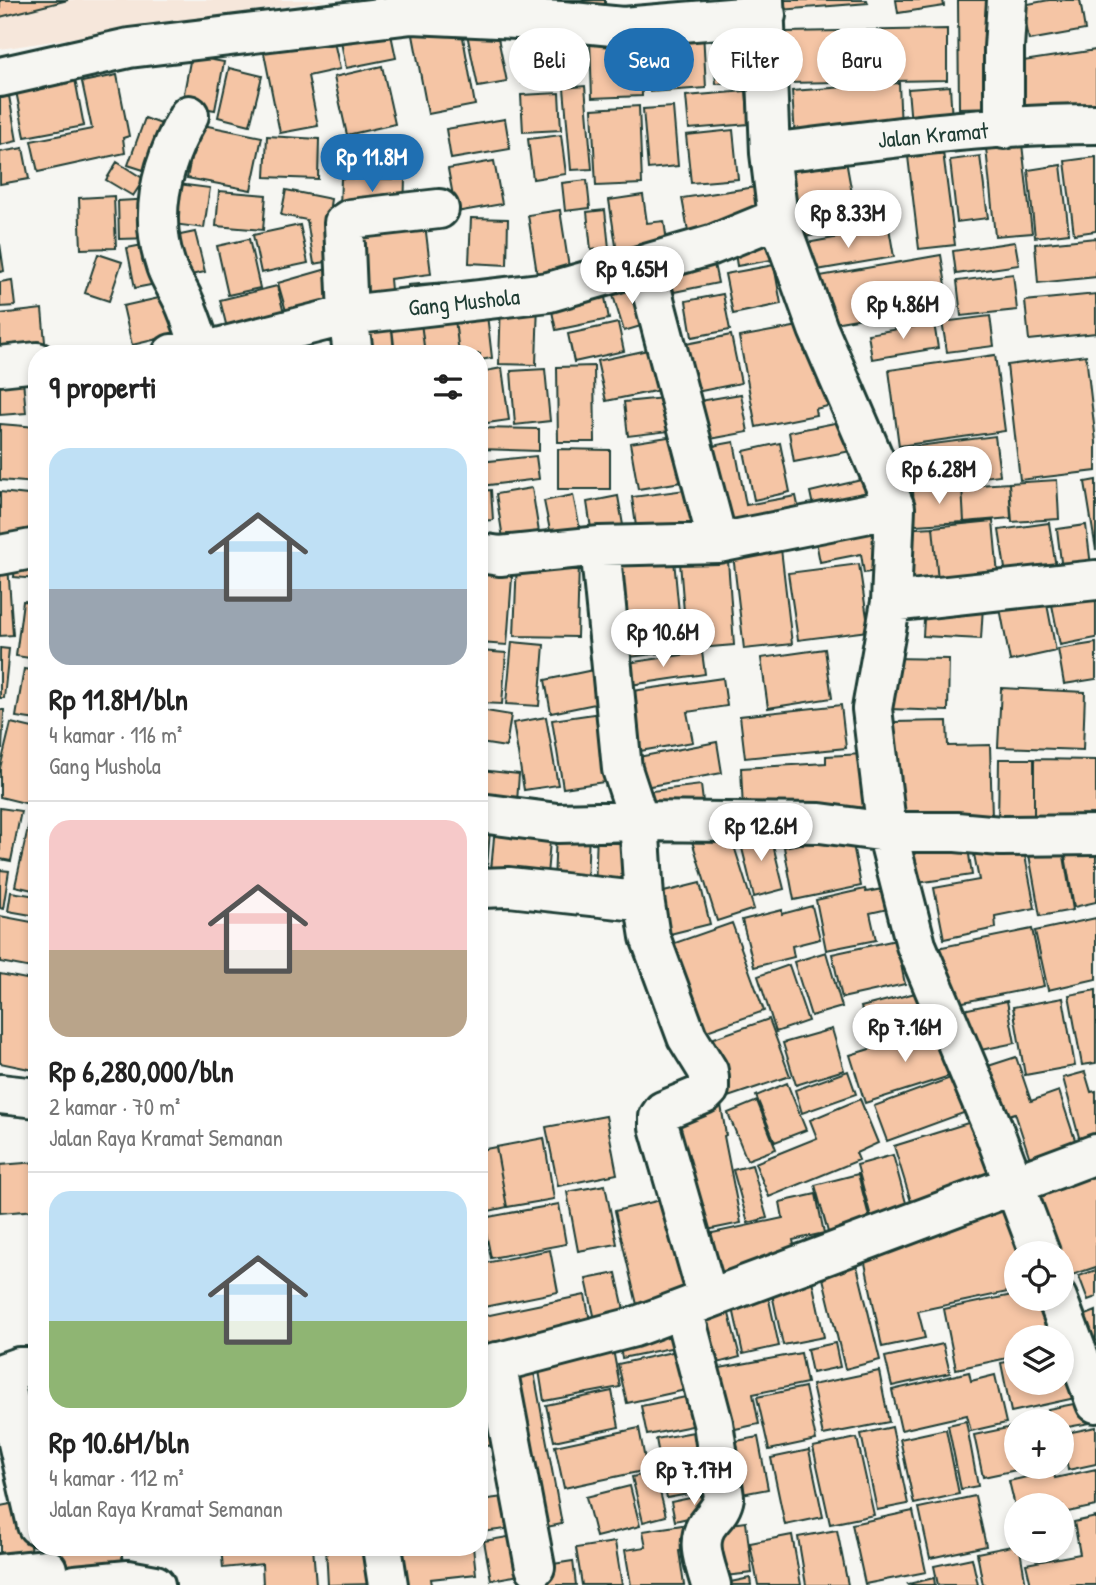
<!DOCTYPE html>
<html lang="id">
<meta charset="utf-8">
<style>
body{margin:0;font-family:"Patrick Hand",sans-serif;background:#f6f6f6;color:#222;height:100vh;display:flex;flex-direction:column;font-size:26px;white-space:nowrap}
*{box-sizing:border-box;margin:0}
p{font-size:23px;color:#767676}
.icon{flex:none;width:38px;height:38px;fill:none;stroke:currentColor;stroke-width:2;stroke-linecap:round;stroke-linejoin:round}
.map{position:relative;flex:1;overflow:hidden}
.sheet{position:absolute;left:28px;top:345px;width:460px;height:1211px;display:flex;flex-direction:column;background:#fff;border-radius:28px;box-shadow:0 4px 10px #0003}
.sheet>*{flex:none}
.guide{position:absolute;left:509px;top:28px;width:481px;height:63px;display:flex;gap:14px}
.controls{position:absolute;left:1004px;top:1241px;display:grid;gap:14px}
.controls a{display:grid;place-items:center;width:70px;height:70px;border-radius:50%;background:#fff;box-shadow:0 4px 10px #0003;font-size:35px}
.price{position:absolute;translate:-50% -60px;padding:0 16px;border-radius:24px;background:#fff;color:#222;font-size:23px;line-height:46px;filter:drop-shadow(0 2px 4px #0008)}
.price::after{content:'';position:absolute;left:50%;top:42px;width:21px;height:16px;margin-left:-10px;background:inherit;clip-path:polygon(0 0,100% 0,50% 100%)}
.price.on{background:#1f6fb2;color:#fff}
ul{padding:0;list-style:none}
li{display:grid;align-content:center;gap:14px;height:371px;padding:0 21px}
li+li{border-top:2px solid #e0e0e0}
li span{display:grid;place-items:center;height:217px;border-radius:21px;color:#555}
li>.icon{margin-inline-start:auto}
span .icon{width:126px;height:126px;fill:#fffc;stroke-width:1}
li b{font-size:30px}
h2{display:flex;justify-content:space-between;align-items:center;height:84px;padding:0 21px;font-size:30px}
.chip{padding:0 24px;border-radius:32px;background:#fff;box-shadow:0 4px 10px #0003;font-size:24px;line-height:63px}
.chip.on{background:#1f6fb2;color:#fff}
.map>svg:first-child{display:block}
.built{fill:#f6e7db}
.building{fill:#f5c5a5;stroke:#1f3d34;stroke-width:2}
.lines{fill:none;stroke-linecap:round;stroke-linejoin:round}
.minor-casing{stroke:#1f3d34;stroke-width:44}
.minor{stroke:#f6f6f2;stroke-width:38}
.labels{text-anchor:middle;stroke-width:5;stroke-linejoin:round;paint-order:stroke}
.street-label{font-size:23px;fill:#1f3d34;stroke:#f6f6f2}
</style>
<div class="map">
<svg width="1096" height="1585" viewBox="0 0 1096 1585">
<rect width="100%" height="100%" fill="#f6f6f2"/>
<filter id="ink" filterUnits="userSpaceOnUse"><feTurbulence type="fractalNoise" baseFrequency=".0143" numOctaves="2"/><feDisplacementMap in="SourceGraphic" scale="14" xChannelSelector="R" yChannelSelector="G"/><feConvolveMatrix kernelMatrix="1 2 1 2 8 2 1 2 1" color-interpolation-filters="sRGB"/></filter>
<g filter="url(#ink)">
<path class="built" d="M0,0h326l-326,49z"/>
<path class="building" d="M0,0h68l-68,17z
M554,0h51v7h-51z
M779,0h88l1,3 -88,7z
M896,0h47l1,6 -46,7z
M958,0h38l1,107 -38,1z
M1049,0h31l5,30 -56,10 -6,-35z
M388,20l8,38 -50,10 -7,-37z
M751,23l5,58 -40,3 -4,-57z
M461,26l14,79 -47,9 -15,-79z
M496,28l11,54 -29,5 -11,-53z
M947,29v51l-161,3v-51z
M523,30h50v52l-51,1z
M703,30l3,58 -56,4 -3,-59z
M333,37l7,32 -32,7 10,50 -38,7 -17,-85z
M640,37l2,59 -50,2 -2,-59z
M1096,50v58l-79,11 -7,-56z
M191,56l33,6 -9,48 -33,-6z
M382,66l13,58 -48,11 -13,-58z
M229,68l33,8 -12,49 -32,-8z
M117,75l12,61 -6,2 2,15 -87,19 -7,-31 61,-12 -10,-47z
M75,79l9,47 -59,11 -9,-46z
M899,83l2,46 -106,8 -3,-46z
M585,86l7,83 -21,1 -7,-82z
M950,86l2,35 -41,3 -3,-35z
M746,91l3,33 -60,5 -3,-33z
M559,93l2,37 -38,2 -2,-37z
M9,96l8,45 -17,4v-47z
M639,106l3,78 -46,2 -4,-77z
M673,107l5,59 -30,3 -5,-60z
M145,118l30,11 -16,46 -31,-10z
M505,119l5,30 -59,10 -5,-30z
M198,124l64,13 -11,53 -64,-12z
M733,130l5,49 -47,4 -5,-48z
M561,135l5,39 -33,5 -5,-40z
M267,136l52,3 -1,40 -53,-2z
M403,137l2,30 -52,5 -3,-30z
M942,144l13,101 -36,4 -12,-101z
M1022,144l10,89 -37,3 -9,-88z
M23,148l6,31 -29,5v-32z
M845,155l13,72 -59,11 -13,-73z
M980,156l8,62 -31,4 -7,-62z
M1096,157v74l-22,3 -9,-73z
M494,161l8,43 -46,8 -8,-43z
M117,162l27,17 -11,17 -27,-16z
M1061,165l8,68 -34,4 -7,-67z
M341,178l64,1 -1,31 -64,-1z
M587,180l3,28 -25,3 -3,-28z
M178,184l32,4 -6,40 -31,-4z
M756,187l6,33 -72,22 -8,-44z
M286,190l45,9 -2,13 8,48 -23,4 -7,-44 -26,-5z
M219,191l47,4 -3,35 -47,-4z
M643,195l4,28 17,-2 5,35 -50,9 -10,-65z
M114,196l2,52 -35,1 -2,-51z
M152,199l1,39 -34,1 -1,-38z
M560,210l10,64 -32,6 -10,-65z
M605,210l4,38 -18,2 -4,-38z
M471,218l37,1 -1,46 -38,-2z
M425,224l6,50 -41,5 2,22 -33,3 -9,-74z
M300,225l8,38 -47,10 -8,-38z
M889,228l5,29 -89,15 -4,-28z
M195,232l10,40 -29,6 -10,-40z
M773,233l4,26 -40,7 -4,-26z
M1096,238v39l-58,6 -3,-39z
M249,239l11,49 -32,7 -11,-49z
M1015,242l4,23 -63,9 -3,-23z
M153,243l8,40 -26,5 -8,-40z
M0,244l4,27 -4,1z
M98,254l24,8 -13,39 -24,-8z
M941,255l8,48 -121,21 -8,-48z
M713,259l5,24 -44,9 -5,-23z
M774,265l7,39 -48,10 -8,-40z
M334,267l13,42 -57,16 -12,-42z
M1013,274l4,36 -56,6 -4,-35z
M12,280l3,26 -15,1v-25z
M640,280l14,42 -30,9 -13,-42z
M446,282l1,16 -38,3 -1,-16z
M277,286l11,43 -57,15 -11,-44z
M604,292l5,27 -53,11 -6,-28z
M177,294l10,38 -55,13 -9,-39z
M723,294l7,36 -38,7 -6,-36z
M1096,294v39l-67,7 -4,-39z
M501,299l37,2 -2,64 -37,-1z
M486,306l6,52 -12,2v-6h-21l-5,-44z
M42,309l4,44 -46,5v-44z
M454,310l5,44h-34l-5,-39z
M420,315l5,39h-30l-4,-36z
M990,316l4,30 -47,6 -5,-30z
M391,318l3,36h-32l-2,-33z
M618,323l6,28 -50,11 -6,-28z
M934,323l4,25 -66,11 -4,-25z
M799,326l6,28 16,-3 11,54 -17,4 1,6 -60,12 -17,-90z
M731,335l10,48 -55,11 -10,-48z
M657,348l8,41 -59,12 -9,-40z
M995,355l10,76 -106,15 -10,-76z
M1086,355l10,87v29l-76,9 -13,-115z
M594,366l1,76h-37l-1,-75z
M502,368l7,52 -29,4v-52z
M22,369l4,44 -26,2v-44z
M545,369l5,52 -35,4 -4,-54z
M741,394l7,38 -54,10 -7,-39z
M674,397l4,33 -50,6 -4,-34z
M850,420l6,30 -62,12 -5,-30z
M0,424l37,3v56l-37,-3z
M480,428l59,1v22l-59,-2z
M687,434l7,46 -56,9 -8,-46z
M995,436l5,39 -93,11 -5,-38z
M734,442l12,63 50,-9 6,28 -86,10 -15,-86z
M780,443l10,49 -36,8 -10,-49z
M558,449l52,1v39h-52z
M536,456l3,23 -59,7v-24z
M874,477l7,28 -65,15 -6,-28z
M1057,480l2,39 -47,3 -3,-39z
M1096,480v70l-11,-68z
M1009,483l2,35 -47,4 -2,-36z
M962,486l2,36 -49,3 -2,-35z
M532,488l9,57 -36,6 -9,-57z
M700,488l5,44 -67,9 -6,-44z
M491,490l2,30 -13,1v-30z
M0,492l37,4v42l-37,-3z
M573,495l9,44 -29,6 -9,-44z
M618,496l7,41 -32,5 -6,-40z
M882,515l10,53 -28,5 -3,-19 -41,8 -6,-31z
M993,521l6,65 -60,6 -6,-65z
M1049,523l9,57 -50,8 -9,-58z
M1086,525l6,49 -29,4 -6,-49z
M933,527l6,65 -31,3 -6,-66z
M780,540l12,104 -48,5 -12,-103z
M727,546l7,99 -47,4 -8,-99z
M673,549l6,64 -63,6 -5,-65z
M16,552l21,2v25l-23,-2z
M517,560l62,2 -2,75 -63,-1z
M513,564l-6,81 -27,-2v-73z
M859,564l10,67 -71,9 -10,-67z
M0,565h8l5,70 -13,1z
M1092,581l4,22v35l-36,7 -11,-55z
M1046,599l10,52 -46,10 -10,-53z
M23,601l14,1v57l-21,-3z
M925,603l58,3 -2,33 -58,-3z
M672,617l5,34 -62,8 -4,-34z
M512,642l32,3 -5,61 -33,-2z
M1096,643v36l-32,5 -6,-35z
M0,648l9,1 -5,49h-4z
M825,649l7,49 -64,10 -7,-50z
M480,651l26,2 -4,51 -22,-1z
M702,652l3,22 -82,12 -3,-22z
M890,658l59,1 -1,52 -59,-2z
M24,669l13,2v49l-21,-3z
M593,670l7,33 -49,10 -6,-33z
M723,678l4,28 -40,6 6,30 -59,10 -9,-60z
M1001,688l84,4 -2,58 -85,-3z
M841,705l5,43 -101,10 -5,-42z
M0,710h4l-2,38h-2z
M480,710l31,5 -5,32 -26,-4z
M608,712l10,68 -55,8 -11,-68z
M546,717l12,68 -34,5 -11,-67z
M947,721l1,25 42,-1 2,73 -97,-4 -1,-92z
M11,723l26,6v77l-37,-9v-29z
M717,742l5,31 -83,15 -6,-30z
M863,754l4,61 -124,-5 -2,-42 85,-5v-7z
M999,759h35v67l-36,-1z
M1034,759l62,1v66h-62z
M480,770l39,4 -2,28 -37,-3z
M701,785l3,25 -58,6 -3,-24z
M0,808l21,3 -10,50 -11,-2z
M32,810h5v81l-22,-5z
M480,817l11,1 -5,62 -6,-1z
M495,826l56,4 -5,56 -56,-4z
M728,827l26,82 -37,12 -26,-83z
M556,828l33,1 -2,58 -33,-1z
M769,829l15,60 -30,8 -15,-61z
M597,830l42,1 -3,62 -41,-1z
M851,834l10,52 -67,14 -10,-53z
M966,834l6,41 -62,9 -6,-42z
M1022,840l13,68 -40,8 1,12 -52,11 -10,-51 45,-8 -6,-31z
M1062,844l11,66 -33,6 -12,-67z
M1096,844v58l-22,5 -10,-57z
M0,870l9,1 -6,38 -3,-1z
M700,883l10,41 -44,11 -10,-41z
M893,887l4,20 -27,6 6,27 -50,10 -10,-50 49,-11 1,3z
M11,892l26,4v20l-29,-5z
M812,906l8,33 -28,7 2,11 -40,10 -12,-47 40,-10v4z
M0,916l37,7v46l-37,-7z
M1096,918v61l-48,11 -13,-59z
M732,923l32,88 -60,21 -32,-88z
M1032,929l12,57 -96,19 -11,-57z
M896,940l9,44 -63,14 -10,-44z
M826,952l16,55 -31,9 -17,-54z
M789,965l19,56 -32,11 -18,-56z
M0,974l37,7v20l-6,27 6,1v28l-3,13 -34,-7z
M927,990l8,31 -65,17 -9,-31z
M1096,990v73l-14,2 -13,-70z
M1063,998l12,68 -50,9 -12,-68z
M1007,1001l8,42 -49,10 -8,-42z
M769,1019l21,57 -62,21 -20,-57z
M945,1026l14,47 -94,30 -15,-48z
M832,1029l12,41 -48,15 -13,-42z
M1016,1057l15,44 28,-10 21,64 -46,16 -19,-58 -19,6 -17,-50z
M848,1071l8,23 -54,19 -7,-23z
M1085,1072l6,20 5,-1v57l-13,4 -20,-74z
M956,1076l13,35 -82,30 -13,-35z
M787,1083l19,47 -31,12 -19,-46z
M860,1099l18,44 -22,10 3,7 -90,37 -14,-34 62,-25 -7,-18z
M757,1101l19,48 -29,11 -19,-47z
M721,1105l5,30 -2,1 17,87 -44,9 -30,-116z
M606,1116l11,58 -59,12 -12,-59z
M984,1118l19,63 -90,27 -19,-62z
M544,1138l10,61 -47,8 -11,-60z
M496,1147l11,60 -27,6v-63z
M893,1155l16,59 -36,10 -16,-59z
M37,1162v48l-37,3v-48z
M752,1165l15,53 -19,5 -15,-53z
M1096,1171v96l-33,11 -1,-25h-8l-21,-60z
M858,1174l15,58 -42,11 -16,-58z
M605,1185l12,59 -39,7 -11,-59z
M816,1194l8,39 -31,7 4,21 -83,20 -11,-46 80,-17 -3,-16z
M665,1199l24,98 -51,12 -23,-98z
M1010,1200l19,53h-12v37l-99,21 7,27 -43,9 -19,-94z
M559,1204l7,40 -75,14 -8,-40z
M550,1250l8,42 -74,15 -4,-20v-23z
M856,1262l24,98 -35,9 -24,-99z
M1096,1270v27l-8,3 -9,-24z
M810,1271l14,66 -41,8 -14,-65z
M616,1273l11,50 -30,6 -11,-50z
M766,1286l13,60 -36,8 -13,-60z
M1017,1294v4h22l8,39h-30v19l-61,13 -12,-60z
M585,1295l8,41 -113,23v-42z
M726,1302l14,55 -30,8 -14,-56z
M1096,1311v34l-2,1 -13,-29z
M675,1323l5,23 -58,12 -5,-24z
M835,1343l5,24 -28,6 -5,-24z
M612,1344l8,43 -76,14 -7,-43z
M943,1344l7,29 -58,13 -7,-29z
M690,1348l9,39 -72,16 -9,-39z
M1062,1350l13,48 -64,14 -10,-49 16,-3v22h45z
M801,1353l6,30 -54,11 6,30 -38,8 -12,-62z
M533,1367l29,157 -31,6 -29,-157z
M879,1371l10,51 -66,13 -11,-50z
M969,1372l2,9 24,-6 11,48 -35,8 -4,-16 -66,15 -9,-40z
M480,1381l27,62 -27,4z
M37,1383v59h-7l-3,-58z
M805,1387l11,53 -47,10 -12,-53z
M612,1391l7,36 -65,14 -8,-36z
M701,1394l6,29 -60,12 -6,-29z
M1094,1400l2,22 -34,6v-7h-12l-2,-12z
M966,1421l12,65 -17,3 -13,-64z
M1017,1426v40h19l-53,11 -9,-42z
M892,1427l16,77 -31,6 -16,-76z
M1096,1427v37l-28,6 -6,-36z
M639,1428l8,42 -83,18 -9,-42z
M946,1429l13,65 -45,10 -14,-65z
M704,1430l11,59 -48,9 -11,-59z
M758,1437l10,52 -37,7 -10,-52z
M857,1438l17,77 -44,9 -17,-77z
M809,1450l14,67 -38,8 -14,-67z
M1096,1469v37l-33,7 2,12h-3v-20h-45v9l-8,-33 44,-10 2,7z
M655,1472l11,44 -23,6 -11,-45z
M630,1486l10,40 -44,11 -10,-40z
M714,1493l4,18 -43,10 -4,-19z
M519,1495l4,32 -41,5 -2,-32z
M975,1496l11,50 -56,12 -11,-50z
M21,1502l12,59 -33,-6v-49z
M913,1511l13,61 -61,12 -13,-60z
M1096,1517v68h-65l-5,-21 54,-10 -6,-32z
M746,1522l6,51 -37,4 -5,-50z
M689,1524l3,25 -13,2 5,34h-53l-6,-35 21,-3 -3,-16z
M837,1530l11,55h-42l-8,-48z
M525,1534l6,39 -40,7 -7,-39z
M792,1535l9,50h-43l-8,-42z
M615,1542l7,43h-40l-6,-37z
M1017,1545v5h3l6,35h-43l-6,-32z
M56,1547h65l3,26 -64,8z
M221,1547h92l3,38h-53l-1,-21 -39,4z
M326,1547h50l2,37 -50,1z
M390,1547h83l3,27 -45,5 1,6h-33z
M972,1558l6,27h-40l-4,-19z
M573,1561l3,24h-33l-3,-19z
M750,1578l1,7h-35z
M934,1578l1,7h-26l-1,-1z"/>
<g class="lines">
<g class="minor-casing">
<path id="minor" d="M764,0l6,153 8,65 40,111 77,179 -4,94 -19,107 15,123 29,113 76,181 48,127
M0,77l129,-29 283,-34 150,7 61,6 143,-12
M189,115c-27,47 -41,99 -23,151 4,12 12,23 17,34 8,17 13,35 19,52
M1004,129v-81l3,-48
M770,153c108,-13 217,-29 326,-29
M645,265l73,278
M172,354l30,-2 146,-37 201,-23 163,-47 66,-27
M353,354l-5,-39 -4,-92 6,-4 89,-10
M0,366l37,-4
M600,546l22,223 17,52 5,77 6,39 37,100 21,34 1,7v11l-5,5 -41,17 -4,6v10l49,171
M480,553l20,3 100,-10 118,-3 177,-35
M0,555l37,-7
M891,602l205,-22
M480,813l77,10 82,-2 181,2 67,9h69l45,4 95,-1
M480,888l29,-1 119,13 16,-2
M0,1094l37,4
M1057,1298l39,105
M683,1309l30,114 11,74c-2,13 -10,18 -17,28 -12,18 -1,41 4,60
M496,1362l39,205
M480,1365h8l146,-38 462,-173
M37,1367h-18l-17,6 35,152
M382,1547l6,38
M0,1574l47,-5
M75,1585l53,-5 27,5"/>
</g>
<use href="#minor" class="minor"/>
</g>
</g>
<g class="labels">
<g class="street-label">
<text transform="translate(933 135) rotate(-5)" y="8">Jalan Kramat</text>
<text transform="translate(464 302) rotate(-6)" y="8">Gang Mushola</text>
</g>
</g>
</svg>
<div class="controls">
<a><svg class="icon" aria-label="locate" viewBox="0 0 24 24"><circle cx="12" cy="12" r="6"/><path d="M12 2v4M12 18v4M2 12h4M18 12h4"/></svg></a>
<a><svg class="icon" aria-label="layers" viewBox="0 0 24 24"><path d="M12 4l9 5-9 5-9-5zM3 14l9 5 9-5"/></svg></a>
<a>+</a>
<a>−</a>
</div>
<b class="price on" style="left:372px;top:194px">Rp 11.8M</b>
<b class="price" style="left:848px;top:250px">Rp 8.33M</b>
<b class="price" style="left:632px;top:306px">Rp 9.65M</b>
<b class="price" style="left:903px;top:341px">Rp 4.86M</b>
<b class="price" style="left:939px;top:506px">Rp 6.28M</b>
<b class="price" style="left:663px;top:669px">Rp 10.6M</b>
<b class="price" style="left:761px;top:863px">Rp 12.6M</b>
<b class="price" style="left:905px;top:1064px">Rp 7.16M</b>
<b class="price" style="left:694px;top:1507px">Rp 7.17M</b>
<div class="guide">
<a class="chip">Beli</a>
<a class="chip on">Sewa</a>
<a class="chip">Filter</a>
<a class="chip">Baru</a>
</div>
<section class="sheet">
<h2>9 properti<svg class="icon" aria-label="filters" viewBox="0 0 24 24"><path d="M4 7h16M4 17h16"/><circle cx="9" cy="7" r="2"/><circle cx="15" cy="17" r="2"/></svg></h2>
<ul>
<li><span style="background:linear-gradient(#bfe0f5 65%,#9aa5b1 0)"><svg class="icon" aria-label="home" viewBox="0 0 24 24"><path d="M3 11l9-7 9 7M6 9v11h12V9"/></svg></span><div><b>Rp 11.8M/bln</b><p>4 kamar · 116 m²</p><p>Gang Mushola</p></div></li>
<li><span style="background:linear-gradient(#f6c9c9 60%,#b9a48a 0)"><svg class="icon" aria-label="home" viewBox="0 0 24 24"><path d="M3 11l9-7 9 7M6 9v11h12V9"/></svg></span><div><b>Rp 6,280,000/bln</b><p>2 kamar · 70 m²</p><p>Jalan Raya Kramat Semanan</p></div></li>
<li><span style="background:linear-gradient(#bfe0f5 60%,#8fb573 0)"><svg class="icon" aria-label="home" viewBox="0 0 24 24"><path d="M3 11l9-7 9 7M6 9v11h12V9"/></svg></span><div><b>Rp 10.6M/bln</b><p>4 kamar · 112 m²</p><p>Jalan Raya Kramat Semanan</p></div></li>
</ul>
</section>
</div>
